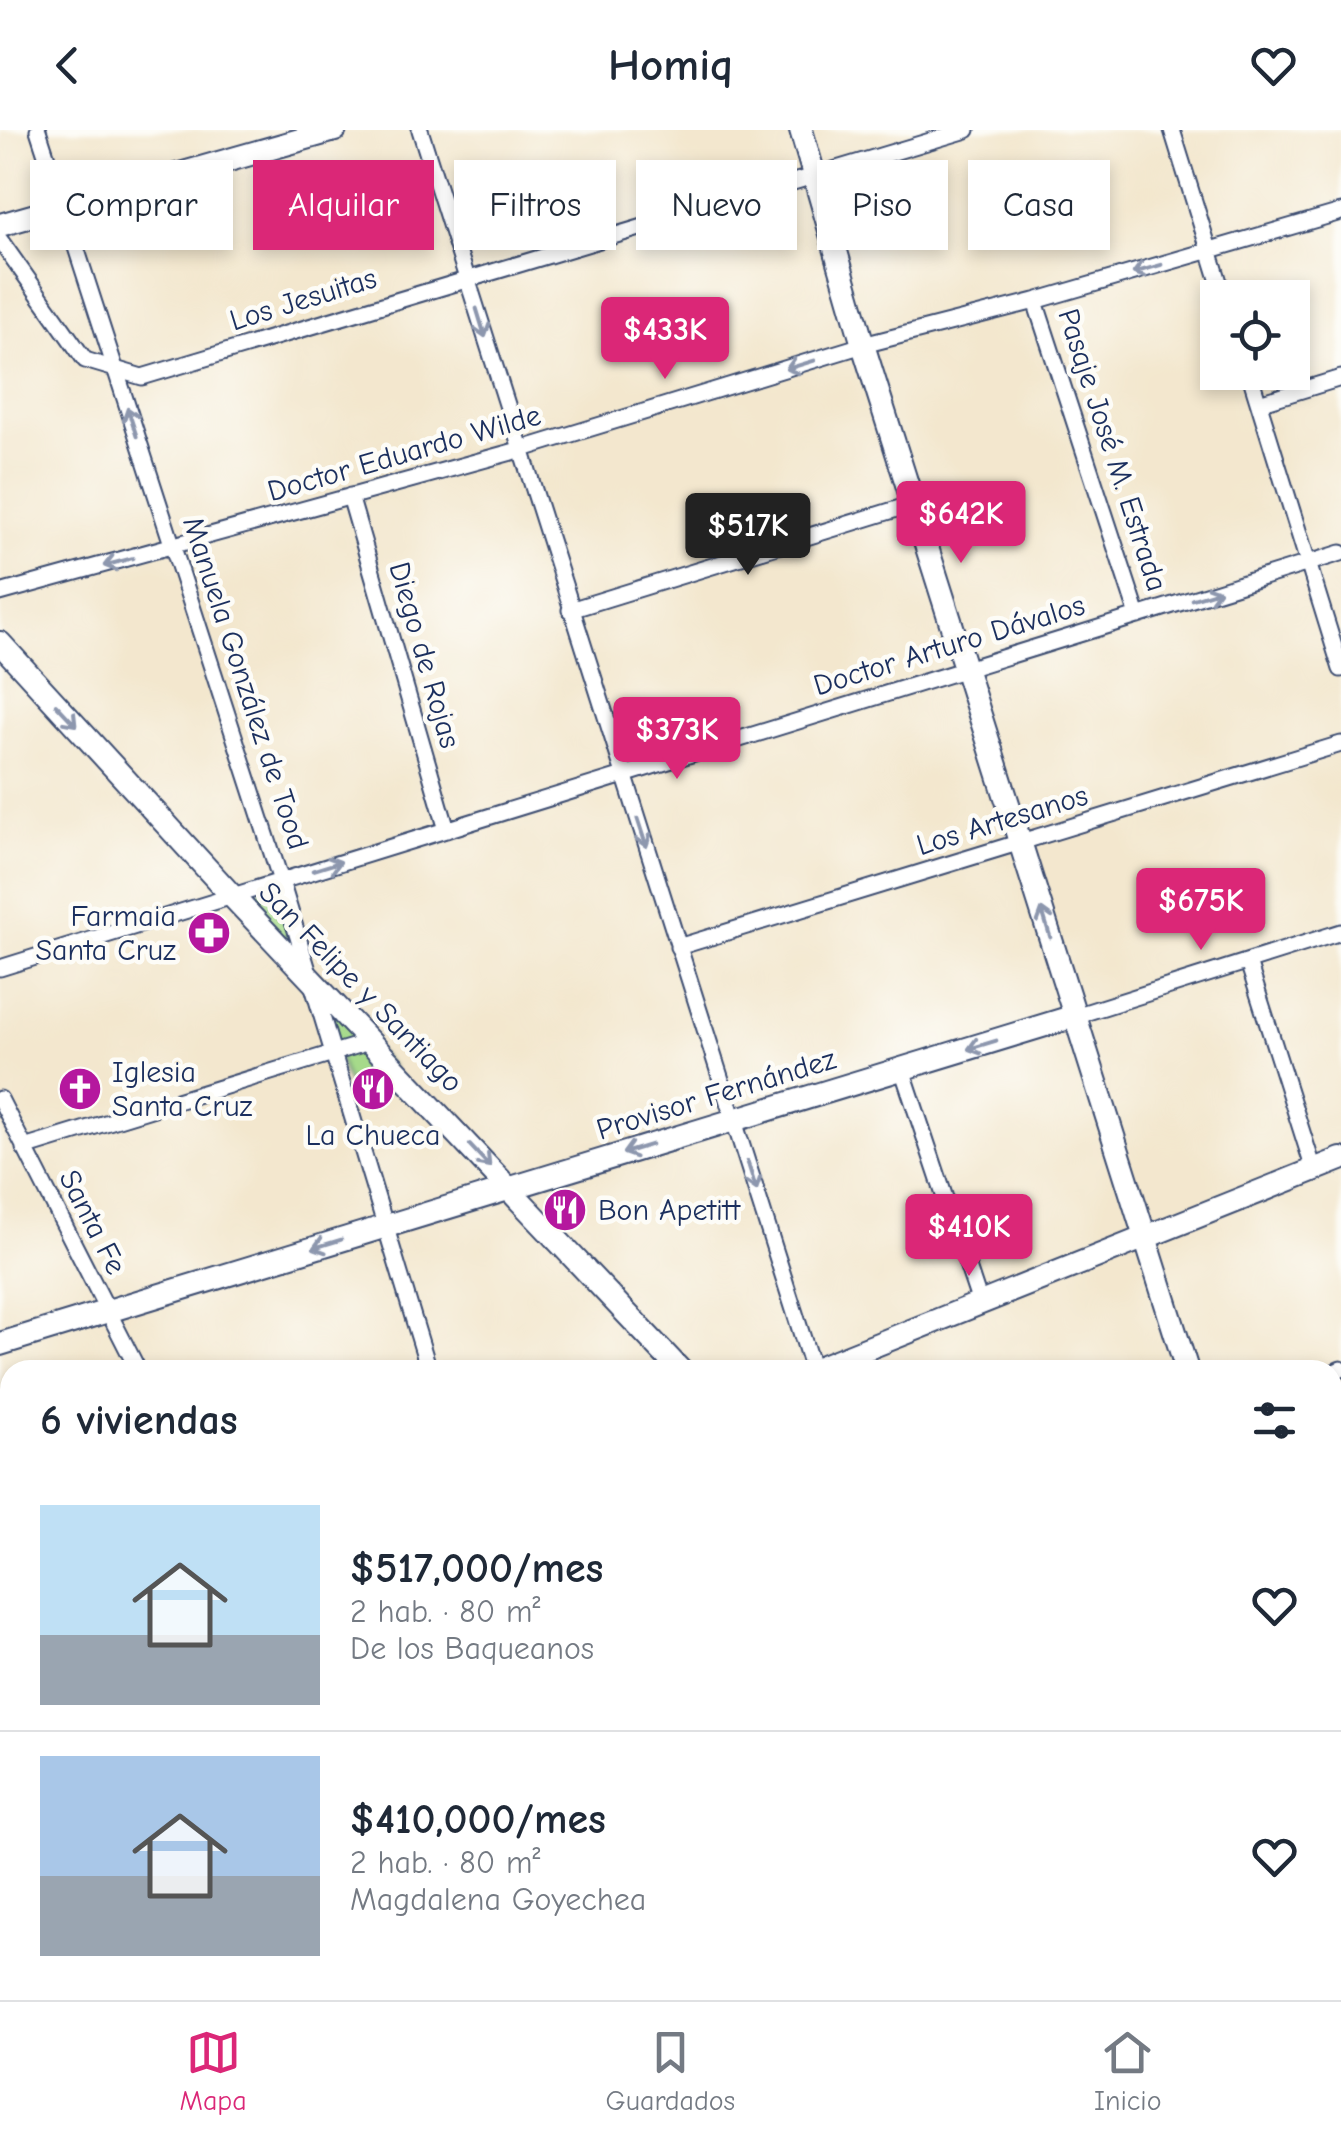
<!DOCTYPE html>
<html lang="es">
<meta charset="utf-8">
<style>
body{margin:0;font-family:"Comic Neue",sans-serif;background:#f2f2f3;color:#1f2937;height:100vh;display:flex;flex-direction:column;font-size:38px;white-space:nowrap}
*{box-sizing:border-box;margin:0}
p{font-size:32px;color:#747a83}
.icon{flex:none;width:55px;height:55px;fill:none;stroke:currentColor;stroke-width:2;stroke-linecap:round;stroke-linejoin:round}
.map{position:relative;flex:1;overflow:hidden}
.drawer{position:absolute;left:0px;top:1230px;width:1342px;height:640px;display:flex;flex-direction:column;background:#fff;border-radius:30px 30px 0 0;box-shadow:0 5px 15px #0003}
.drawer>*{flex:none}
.guide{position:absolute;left:30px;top:30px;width:1282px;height:90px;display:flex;gap:20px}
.fabs{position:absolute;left:1200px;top:150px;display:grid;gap:20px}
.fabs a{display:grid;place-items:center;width:110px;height:110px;border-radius:0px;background:#fff;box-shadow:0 5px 15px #0003;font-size:50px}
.price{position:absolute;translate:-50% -85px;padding:0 22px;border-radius:10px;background:#db2777;color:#fff;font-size:32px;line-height:65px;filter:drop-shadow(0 2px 5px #0008)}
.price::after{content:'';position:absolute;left:50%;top:60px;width:30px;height:22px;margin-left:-15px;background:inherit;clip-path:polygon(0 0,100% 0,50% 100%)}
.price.selected{background:#222;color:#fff}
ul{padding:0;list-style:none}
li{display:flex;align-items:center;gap:30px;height:250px;padding:0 40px}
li+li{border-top:2px solid #e0e1e3}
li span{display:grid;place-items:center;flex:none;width:280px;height:200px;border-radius:0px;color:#555}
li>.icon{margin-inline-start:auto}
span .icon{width:120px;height:120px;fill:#fffc;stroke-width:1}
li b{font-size:42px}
h2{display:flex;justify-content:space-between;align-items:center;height:120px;padding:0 40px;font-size:42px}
.chip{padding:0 35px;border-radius:0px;background:#fff;box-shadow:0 5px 15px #0003;font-size:35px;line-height:90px}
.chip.selected{background:#db2777;color:#fff}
header{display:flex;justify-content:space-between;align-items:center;height:130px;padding:0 40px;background:#fff;font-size:45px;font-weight:600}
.tabs{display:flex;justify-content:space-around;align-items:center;height:140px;border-top:2px solid #e0e1e3;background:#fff;font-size:28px;color:#747a83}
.tabs a{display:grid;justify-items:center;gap:5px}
.tabs .selected{color:#db2777}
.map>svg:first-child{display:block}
.built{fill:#e0d4f4}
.industrial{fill:#c4c0db}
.green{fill:#a6da8a;stroke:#608474;stroke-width:2.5}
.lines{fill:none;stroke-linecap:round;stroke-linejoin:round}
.street-casing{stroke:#3b4b6f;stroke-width:19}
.secondary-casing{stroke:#3b4b6f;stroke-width:26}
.street{stroke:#fff;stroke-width:15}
.secondary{stroke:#fff;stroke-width:22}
.oneway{stroke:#8d97ae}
.labels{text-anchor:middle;stroke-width:9;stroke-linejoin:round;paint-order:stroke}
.street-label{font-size:30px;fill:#1b2f5e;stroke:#fdfcf7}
.poi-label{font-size:30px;fill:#1b2f5e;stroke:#fdfcf7;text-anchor:start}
</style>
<header><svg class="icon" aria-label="back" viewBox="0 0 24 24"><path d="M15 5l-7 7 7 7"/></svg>Homiq<svg class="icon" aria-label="heart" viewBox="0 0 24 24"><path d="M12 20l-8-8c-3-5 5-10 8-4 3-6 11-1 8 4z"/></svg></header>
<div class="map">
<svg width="1341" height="1870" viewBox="0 0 1341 1870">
<rect width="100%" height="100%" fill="#fdfcf7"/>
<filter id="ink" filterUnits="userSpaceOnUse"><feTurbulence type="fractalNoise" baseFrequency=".01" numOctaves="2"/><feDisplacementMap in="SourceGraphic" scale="20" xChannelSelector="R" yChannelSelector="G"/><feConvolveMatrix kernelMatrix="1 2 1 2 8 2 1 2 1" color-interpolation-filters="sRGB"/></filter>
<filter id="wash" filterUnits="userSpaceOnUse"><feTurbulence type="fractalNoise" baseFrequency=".0048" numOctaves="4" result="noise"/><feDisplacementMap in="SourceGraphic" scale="40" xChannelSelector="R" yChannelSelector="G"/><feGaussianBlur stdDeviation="2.25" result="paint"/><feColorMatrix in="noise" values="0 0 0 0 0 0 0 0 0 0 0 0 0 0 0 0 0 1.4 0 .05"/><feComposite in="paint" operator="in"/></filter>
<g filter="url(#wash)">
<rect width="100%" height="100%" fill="#f3e7ce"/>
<path class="built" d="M580,1860h59l-24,10h-31z"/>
<path class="industrial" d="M374,1860h68l4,10h-96z"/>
<path class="green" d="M280,753l25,85 -68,-71z
M316,857l76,80 -45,16z"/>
</g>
<g filter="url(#ink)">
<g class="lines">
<g class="street-casing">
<path id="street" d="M38,0l243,751 148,489
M420,0l393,1240
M1172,0l52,168
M0,110l85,120 57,17 825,-247
M1035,171l103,315
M1249,242l92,297
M1259,273l82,-25
M350,366l97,334
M0,463l519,-143 344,-105 172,-44 306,-89
M570,480l343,-106
M678,817l663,-203
M1248,832l66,208
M0,838l1341,-415
M1075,886l266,-84
M902,939l78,234
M0,969l138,271
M24,1018l348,-107
M1332,1243l9,-4
M0,1422l10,30
M1332,1436l9,-3
M1332,1630l9,-4
M1332,1826l9,-3
M571,1860l4,10
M1159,1860l4,10
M252,1870l24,-10
M735,1870l24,-10
M1223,1870l25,-10"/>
</g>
<g class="secondary-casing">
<path id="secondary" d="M801,0l62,215 324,1025
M0,95l335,-95
M0,513l232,253 448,474
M0,1214l1075,-328
M813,1240l528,-211
M0,1578l10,-4
M1332,1705l9,28
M262,1860l3,10
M1258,1860l9,10"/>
</g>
<use href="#street" class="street"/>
<use href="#secondary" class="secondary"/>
</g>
<defs><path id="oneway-shaft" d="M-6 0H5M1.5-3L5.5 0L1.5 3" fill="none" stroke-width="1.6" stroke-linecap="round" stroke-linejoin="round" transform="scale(2.5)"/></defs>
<g class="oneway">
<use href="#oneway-shaft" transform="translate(1147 139) rotate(164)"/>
<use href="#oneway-shaft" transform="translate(481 193) rotate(73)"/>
<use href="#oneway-shaft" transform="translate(800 235) rotate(163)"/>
<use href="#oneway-shaft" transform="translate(132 292) rotate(-108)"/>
<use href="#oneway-shaft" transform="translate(118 432) rotate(165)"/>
<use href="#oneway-shaft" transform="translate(1206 465) rotate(-17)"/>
<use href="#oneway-shaft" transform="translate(66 585) rotate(47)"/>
<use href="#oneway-shaft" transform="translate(642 703) rotate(72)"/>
<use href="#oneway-shaft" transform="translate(327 736) rotate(-17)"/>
<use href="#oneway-shaft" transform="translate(1046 793) rotate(-107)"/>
<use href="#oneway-shaft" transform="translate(982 915) rotate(163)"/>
<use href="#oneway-shaft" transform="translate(637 1019) rotate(163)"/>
<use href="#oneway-shaft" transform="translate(480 1026) rotate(47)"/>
<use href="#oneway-shaft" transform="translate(752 1046) rotate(72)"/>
<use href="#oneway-shaft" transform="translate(327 1114) rotate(163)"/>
</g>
</g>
<defs>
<g id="pharmacy-disc" transform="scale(2.25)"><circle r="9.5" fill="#b5179e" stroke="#fdfcf7"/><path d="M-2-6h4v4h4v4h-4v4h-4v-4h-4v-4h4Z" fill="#fff"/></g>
<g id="church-disc" transform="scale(2.25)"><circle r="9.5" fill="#b5179e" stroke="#fdfcf7"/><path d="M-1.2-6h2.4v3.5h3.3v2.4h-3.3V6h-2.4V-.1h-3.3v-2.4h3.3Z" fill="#fff"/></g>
<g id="restaurant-disc" transform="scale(2.25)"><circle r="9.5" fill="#b5179e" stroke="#fdfcf7"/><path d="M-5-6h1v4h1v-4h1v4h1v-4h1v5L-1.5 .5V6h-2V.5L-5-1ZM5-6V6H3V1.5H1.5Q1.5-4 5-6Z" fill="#fff"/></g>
</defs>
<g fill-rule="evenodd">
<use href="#pharmacy-disc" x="209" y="803"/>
<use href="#church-disc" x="80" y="959"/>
<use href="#restaurant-disc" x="373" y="959"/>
<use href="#restaurant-disc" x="565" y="1080"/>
</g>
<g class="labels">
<g class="street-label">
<text transform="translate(303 169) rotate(-17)" y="10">Los Jesuitas</text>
<text transform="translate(1113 320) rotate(72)" y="10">Pasaje José M. Estrada</text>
<text transform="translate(404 323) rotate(-16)" y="10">Doctor Eduardo Wilde</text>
<text transform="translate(949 515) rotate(-17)" y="10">Doctor Arturo Dávalos</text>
<text transform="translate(425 525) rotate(74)" y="10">Diego de Rojas</text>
<text transform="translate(246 553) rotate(72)" y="10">Manuela González de Tood</text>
<text transform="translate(1002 690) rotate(-17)" y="10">Los Artesanos</text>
<text transform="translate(361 857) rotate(46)" y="10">San Felipe y Santiago</text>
<text transform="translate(716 964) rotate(-17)" y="10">Provisor Fernández</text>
<text transform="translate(93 1092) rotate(63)" y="10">Santa Fe</text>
</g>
<g class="poi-label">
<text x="176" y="796" text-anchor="end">Farmaia<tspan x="176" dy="34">Santa Cruz</tspan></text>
<text x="112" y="952">Iglesia<tspan x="112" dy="34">Santa Cruz</tspan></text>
<text x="373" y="1015" text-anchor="middle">La Chueca</text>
<text x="598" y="1090">Bon Apetitt</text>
</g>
</g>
</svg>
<div class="fabs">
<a><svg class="icon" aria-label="locate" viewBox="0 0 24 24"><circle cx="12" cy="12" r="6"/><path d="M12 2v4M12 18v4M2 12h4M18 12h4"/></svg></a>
</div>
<b class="price" style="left:665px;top:252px">$433K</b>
<b class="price" style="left:961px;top:436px">$642K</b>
<b class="price selected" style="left:748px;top:448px">$517K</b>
<b class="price" style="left:677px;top:652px">$373K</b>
<b class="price" style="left:1201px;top:823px">$675K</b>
<b class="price" style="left:969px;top:1149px">$410K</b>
<div class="guide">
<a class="chip">Comprar</a>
<a class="chip selected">Alquilar</a>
<a class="chip">Filtros</a>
<a class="chip">Nuevo</a>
<a class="chip">Piso</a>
<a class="chip">Casa</a>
</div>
<section class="drawer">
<h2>6 viviendas<svg class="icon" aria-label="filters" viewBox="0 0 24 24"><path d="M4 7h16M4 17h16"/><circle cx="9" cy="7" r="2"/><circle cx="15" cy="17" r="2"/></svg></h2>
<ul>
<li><span style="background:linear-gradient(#bfe0f5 65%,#9aa5b1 0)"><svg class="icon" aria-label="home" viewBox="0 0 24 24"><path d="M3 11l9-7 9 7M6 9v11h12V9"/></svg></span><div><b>$517,000/mes</b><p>2 hab. · 80 m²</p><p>De los Baqueanos</p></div><svg class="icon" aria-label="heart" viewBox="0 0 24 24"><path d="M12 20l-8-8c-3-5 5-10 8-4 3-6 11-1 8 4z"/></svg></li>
<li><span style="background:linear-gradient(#a9c7e8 60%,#9aa5b1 0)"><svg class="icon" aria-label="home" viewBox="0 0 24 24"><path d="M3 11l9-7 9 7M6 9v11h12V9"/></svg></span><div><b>$410,000/mes</b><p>2 hab. · 80 m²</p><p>Magdalena Goyechea</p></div><svg class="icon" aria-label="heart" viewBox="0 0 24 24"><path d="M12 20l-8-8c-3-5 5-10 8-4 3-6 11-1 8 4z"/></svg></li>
</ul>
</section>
</div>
<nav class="tabs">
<a class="selected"><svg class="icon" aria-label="map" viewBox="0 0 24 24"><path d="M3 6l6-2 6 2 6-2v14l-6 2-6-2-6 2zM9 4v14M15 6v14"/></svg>Mapa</a>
<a><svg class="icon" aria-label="saved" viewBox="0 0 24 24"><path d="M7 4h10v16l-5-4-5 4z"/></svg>Guardados</a>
<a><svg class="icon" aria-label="home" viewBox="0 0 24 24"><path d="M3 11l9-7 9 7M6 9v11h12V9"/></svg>Inicio</a>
</nav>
